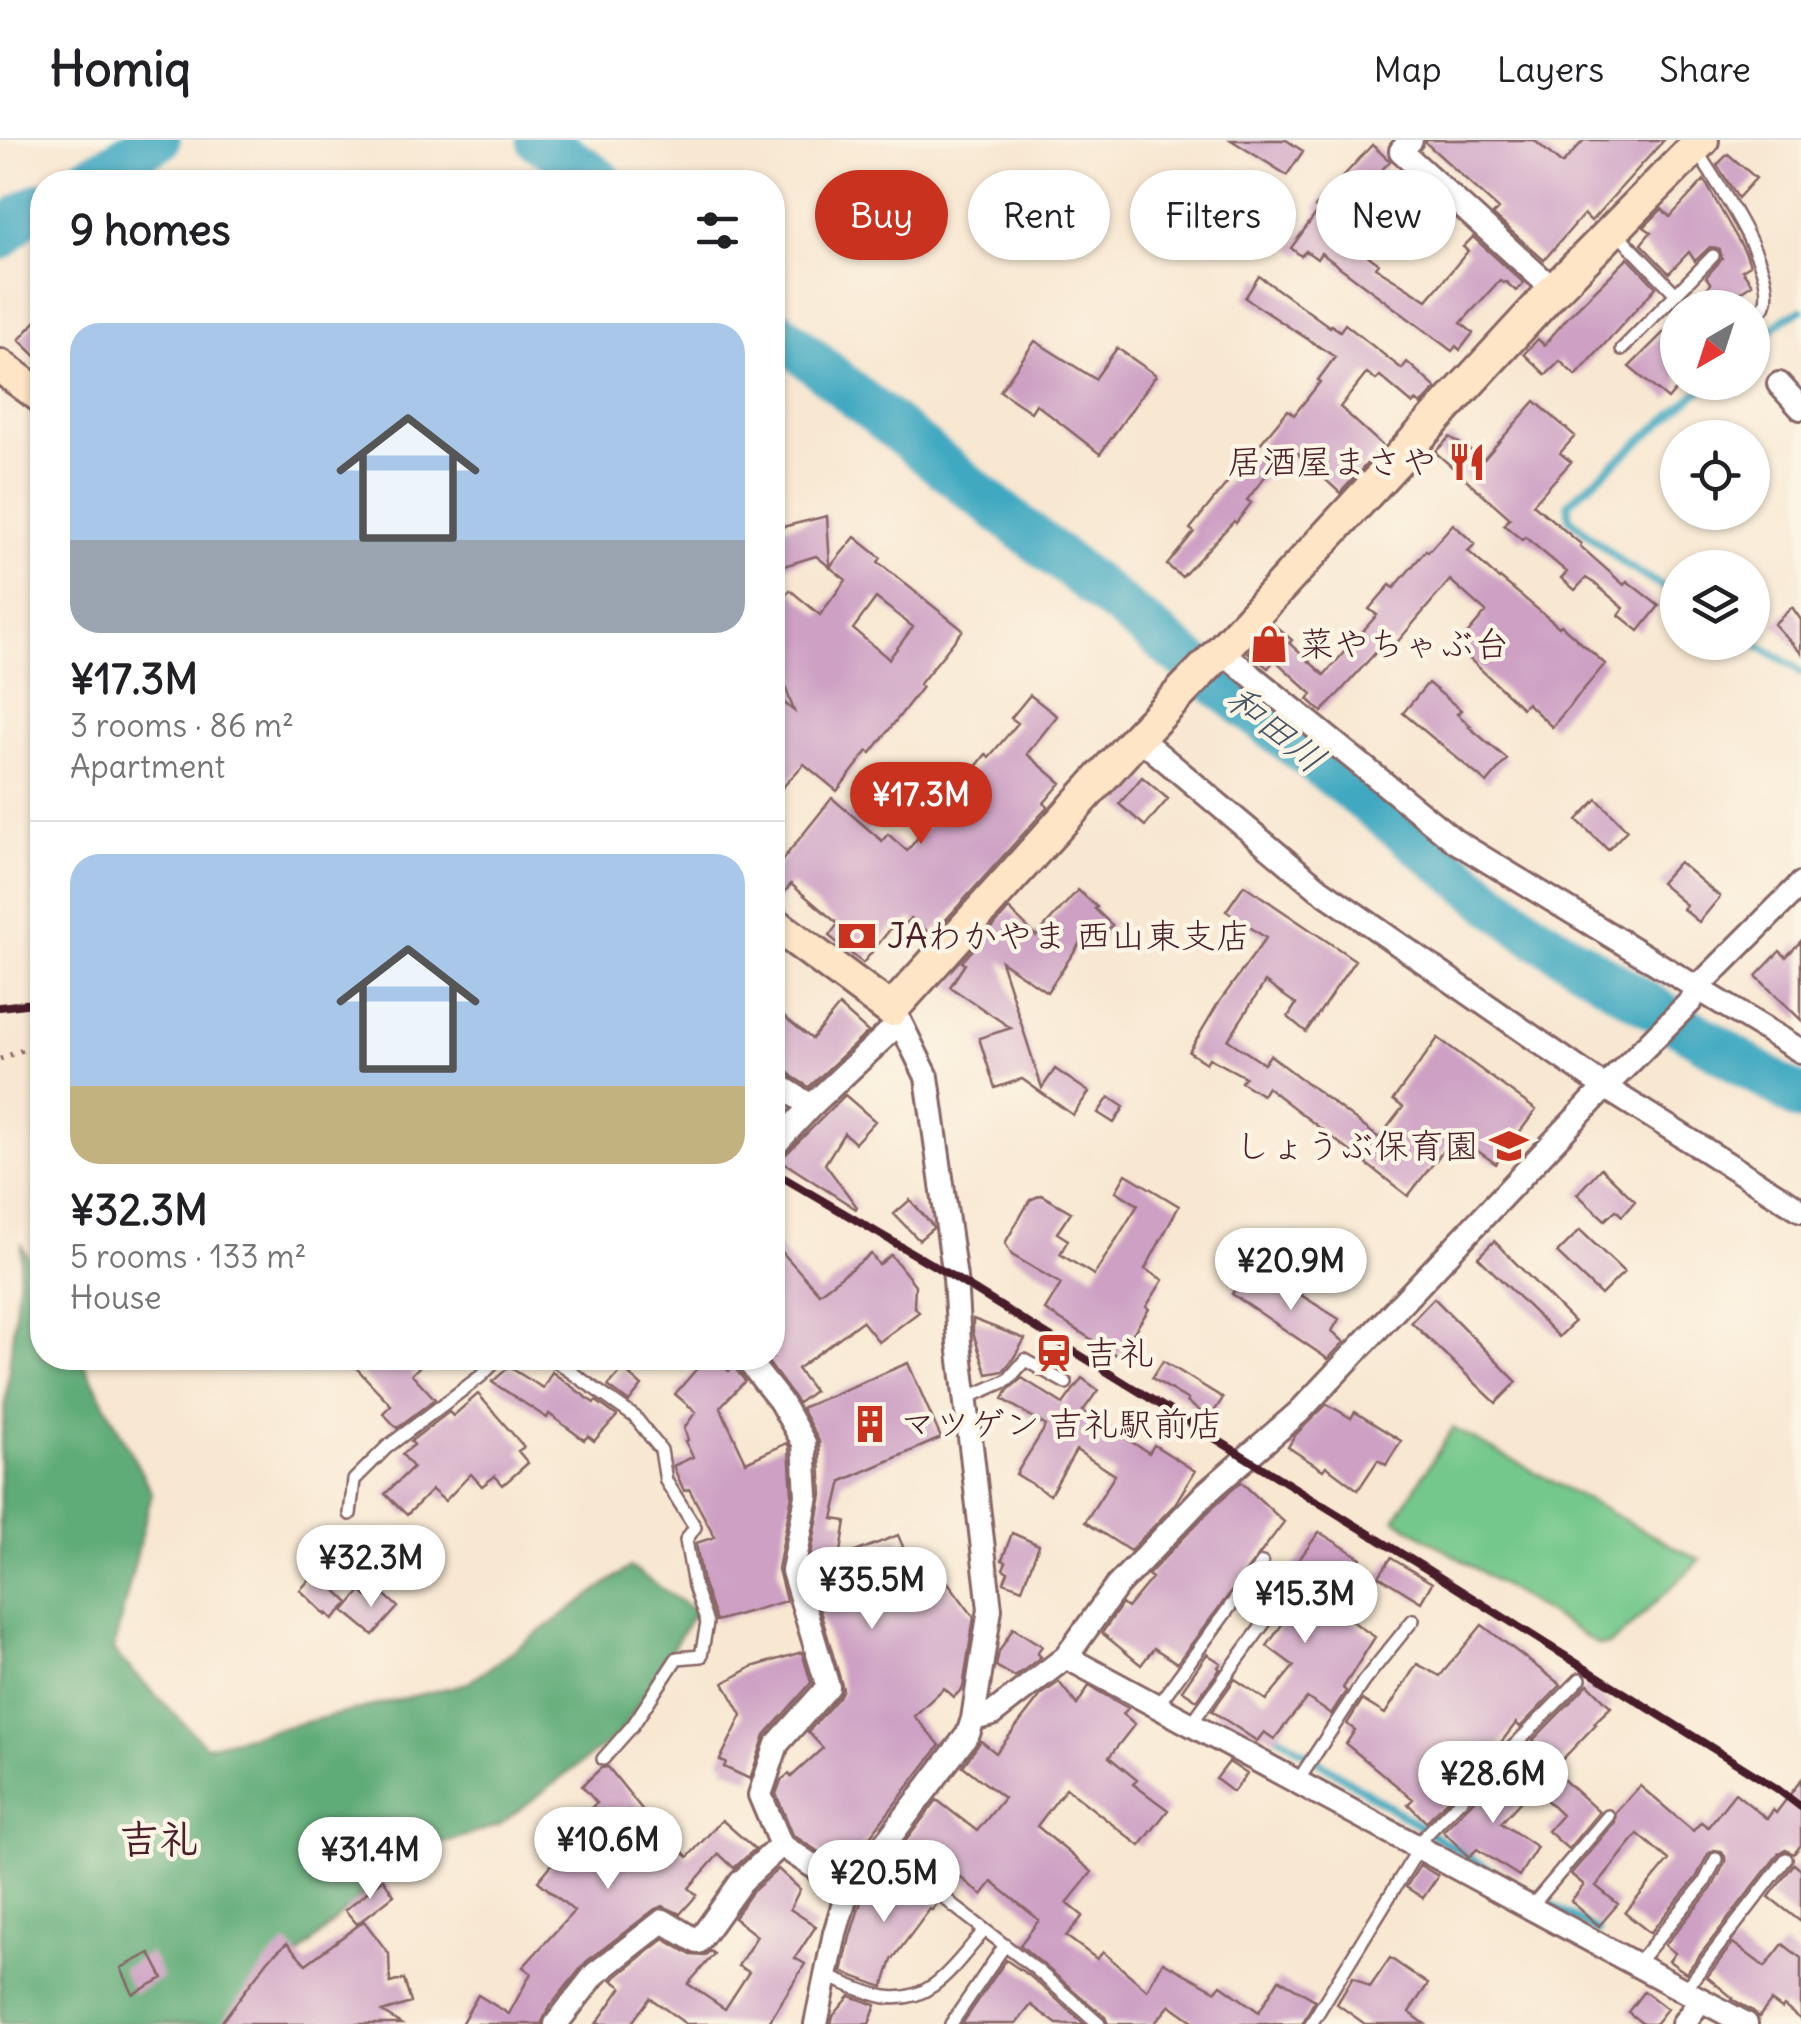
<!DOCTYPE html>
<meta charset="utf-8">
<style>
body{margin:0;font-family:Delius,"Klee One",sans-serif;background:#f2f2f2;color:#202124;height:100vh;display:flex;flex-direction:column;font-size:38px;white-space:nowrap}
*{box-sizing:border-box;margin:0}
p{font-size:32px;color:#757577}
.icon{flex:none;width:55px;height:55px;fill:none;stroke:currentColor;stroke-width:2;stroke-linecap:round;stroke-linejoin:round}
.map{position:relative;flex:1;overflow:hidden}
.sheet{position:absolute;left:30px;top:30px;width:755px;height:1200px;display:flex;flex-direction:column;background:#fff;border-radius:40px;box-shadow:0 2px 8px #0004}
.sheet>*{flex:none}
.top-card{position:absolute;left:815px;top:30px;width:835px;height:90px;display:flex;gap:20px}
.needle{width:65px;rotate:219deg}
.controls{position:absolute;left:1660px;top:150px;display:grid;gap:20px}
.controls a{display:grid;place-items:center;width:110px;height:110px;border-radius:50%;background:#fff;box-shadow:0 2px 8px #0004;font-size:50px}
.price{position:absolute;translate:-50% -85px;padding:0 22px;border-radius:35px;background:#fff;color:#222;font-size:32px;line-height:65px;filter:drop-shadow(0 2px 5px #0008)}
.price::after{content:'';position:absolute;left:50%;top:60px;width:30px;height:22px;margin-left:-15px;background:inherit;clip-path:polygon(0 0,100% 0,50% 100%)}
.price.selected{background:#c8321e;color:#fff}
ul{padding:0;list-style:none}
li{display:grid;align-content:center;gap:20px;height:530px;padding:0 40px}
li+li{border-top:2px solid #e0e0e0}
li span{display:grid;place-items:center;height:310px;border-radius:30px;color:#555}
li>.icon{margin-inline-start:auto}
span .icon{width:180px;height:180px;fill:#fffc;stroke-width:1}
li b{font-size:42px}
h2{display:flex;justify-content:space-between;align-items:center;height:120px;padding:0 40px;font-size:42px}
.tag{padding:0 35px;border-radius:45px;background:#fff;box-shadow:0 2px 8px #0004;font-size:35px;line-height:90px}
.tag.selected{background:#c8321e;color:#fff}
header{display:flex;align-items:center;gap:60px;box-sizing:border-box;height:140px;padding:0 50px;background:#fff;border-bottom:2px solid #e0e0e0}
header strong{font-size:48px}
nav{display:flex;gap:55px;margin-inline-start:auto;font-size:35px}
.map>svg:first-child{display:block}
.green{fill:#75c88c;stroke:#60745c;stroke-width:2.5}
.forest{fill:#60ac78;stroke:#556652;stroke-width:2.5}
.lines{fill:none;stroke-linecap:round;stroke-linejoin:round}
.stream{stroke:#41a9c1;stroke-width:8}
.river{stroke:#41a9c1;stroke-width:45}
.building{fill:#cda0c4;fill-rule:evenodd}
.lane-casing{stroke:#876565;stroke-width:16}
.street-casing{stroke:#876565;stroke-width:28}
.secondary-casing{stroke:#876565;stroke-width:38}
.path{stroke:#876565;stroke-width:5;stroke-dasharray:2.5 8;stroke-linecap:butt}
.lane{stroke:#fff;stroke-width:11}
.street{stroke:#fff;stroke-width:22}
.secondary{stroke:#fde5c5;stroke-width:32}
.rail{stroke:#4a1f2b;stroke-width:8}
.labels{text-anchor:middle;stroke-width:9;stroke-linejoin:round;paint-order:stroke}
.poi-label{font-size:35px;fill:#4a1f2b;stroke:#fcf5e5;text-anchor:start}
.water-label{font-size:38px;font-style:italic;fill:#465667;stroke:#fcf5e5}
.quarter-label{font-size:40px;font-weight:bold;fill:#4a1f2b;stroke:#fcf5e5}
</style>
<header>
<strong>Homiq</strong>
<nav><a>Map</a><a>Layers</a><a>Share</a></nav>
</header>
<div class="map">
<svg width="1801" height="1884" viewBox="0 0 1801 1884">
<rect width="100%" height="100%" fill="#fcf5e5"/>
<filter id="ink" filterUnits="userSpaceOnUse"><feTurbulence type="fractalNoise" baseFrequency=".01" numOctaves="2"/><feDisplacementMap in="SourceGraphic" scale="20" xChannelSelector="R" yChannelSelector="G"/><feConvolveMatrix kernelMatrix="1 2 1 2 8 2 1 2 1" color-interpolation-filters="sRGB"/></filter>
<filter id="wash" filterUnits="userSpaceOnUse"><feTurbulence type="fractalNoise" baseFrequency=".0048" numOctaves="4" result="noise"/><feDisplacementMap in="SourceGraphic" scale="40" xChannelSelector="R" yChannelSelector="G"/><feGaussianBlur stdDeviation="2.25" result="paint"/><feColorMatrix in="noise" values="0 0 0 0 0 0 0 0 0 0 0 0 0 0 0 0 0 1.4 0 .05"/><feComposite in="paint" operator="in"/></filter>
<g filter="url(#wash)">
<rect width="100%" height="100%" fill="#f8e7d1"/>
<path class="green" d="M1453,1288l246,132h1l-80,76 -11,9h-10l-204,-126z"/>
<path class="forest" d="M22,1106l20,38v74h39l71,135 -39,158 93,95 262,-63 162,-116 65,44 -74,122 -122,92 -98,32 -173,167h-228v-570z"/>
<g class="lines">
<path class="stream" d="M1752,206l32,-27 17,-9
M1678,456l-54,-32 -54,-45 -2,-16 142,-121
M1752,501l41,25 8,7
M1270,1590l201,129 127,73"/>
<path class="river" d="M539,0l46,29 16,13
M81,42l77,-42
M0,98l22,-23 20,-11
M772,187l89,74 671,532 269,166"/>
</g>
<g id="blocks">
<path class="building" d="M1231,0h55l17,11 -16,24z
M1426,0h108l28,24 22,-24h80l-73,81 -7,-7 -40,46 -51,-45 6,-6 -73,-66z
M1372,5l18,16 -62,66 50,36 -3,4 52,33 41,-49 -5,-4 10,-10 51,46 -8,8 -10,-9 -2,1 -4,-3 -39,43 12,10 -13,17 -4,-4 -4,5 -131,-98 -4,6 -11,-8 -5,5 -10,-8 27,-37 -3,-4z
M1728,14l28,24 -18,20 -21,-33z
M1162,39l73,46 -16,27 -74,-45z
M1704,40l42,74 4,11 -8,5 10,14 -36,24h-28l23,-24 -5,-7 16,-18 -2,-9 -10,-3 -15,14 -6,-9 -20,21 -28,-29 10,-12 -7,-5 18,-18 8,8z
M1628,118l28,29 -80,89 -16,-15 -14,14 -22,-21 14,-15 6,6 25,-29z
M1259,136l71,51 1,-2 9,6 5,-7 57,45 5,-7 29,26 -15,17 -5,-4 -3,3 -33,-28 -4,4 -9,-7 -27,34 43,39 -43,47 -44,-41 -12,16 -8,-6 -29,38 4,3 -15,20 -2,-2 -52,56 -15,-12 27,-33 -4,-3 41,-51 -4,-3 13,-17 5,4 43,-52 6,5 26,-33 -2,-2 17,-23 -90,-59z
M42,174v48l-23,-22z
M1678,178v69l-10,12 -39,-32z
M1035,201l60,38 22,-31 39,27 -56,79 -64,-50 -5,8 -31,-21z
M1535,261l40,35 -15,17 11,9 -38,42 48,40 -1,2 44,39 3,-4 32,25 -20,25 -20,-16 5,-7 -30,-25 -8,-5 -11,12 -14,-12 6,-6 -42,-35 -3,3 -18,-15 6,-7 -75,-66 15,-15 34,22z
M827,376l3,51 25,-30 26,21 -3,4 85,68 -44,55 3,2 -51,66 -3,-2 -31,40 -33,-27 -32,35v-106l22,18 -22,-63v-37l18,-21 30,25 26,-35 -30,-24 -32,10 -10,-37zM876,458l37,29 -24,32 -36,-30z
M1453,384l22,20 -7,7 31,28 1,-1 59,49 2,-2 44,39 -53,63 -25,-24 -5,5 -61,-57 8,-8 -5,-5 22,-26 -36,-32 -56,66 -7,-6 -65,72 -14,-13 4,-5 -37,-34 -7,8 -20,-16 25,-28 19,16 -3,3 35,32 53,-60 -8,-6 21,-24 4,3 32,-38 2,2z
M1792,467l9,13v33l-27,-29z
M1428,543l33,27 -4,4 14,12 -2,1 38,32 -20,24 -84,-70z
M1030,555l27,21 -30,38 34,29 -17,20 4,4 -5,5 -111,123 -21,-17 -13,14 -6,-5 -29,36 -34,-27 9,-12 -47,-40 -15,19 -4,-1v-29l60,-75 50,43 6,-7 19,17 34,-42 1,1 44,-56 3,3 29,-34 -7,-5z
M1142,637l26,22 -23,27 -26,-22z
M1597,659l30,31 -19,20 -31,-30z
M1679,722l41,35 -21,25 -16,-13 3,-4 -26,-22z
M1244,745l111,75 -49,72 -18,-15 8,-13 -31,-22 -37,58 36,24 6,-9 109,83 24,-31 -10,-7 45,-62 98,72 -40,54 -39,-28 -5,7 -2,-1 -42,54 -141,-109 -5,8 -21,-13 4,-5 -36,-19 -3,5 -17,-11 28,-47 49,-67 -40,-27z
M1078,750l19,17 -2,2 17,16 -21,23 -9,-8 -35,52 -46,-31 41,127 13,-19 34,23 -16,23 -51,-36 -27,9 -16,-50 32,-10 -61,-41 15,-23 -3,-2 47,-53 27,27z
M1801,801v79l-45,-44 24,-25 6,6z
M839,866l29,26 -59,55 -16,-10 -21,-20v-29l10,-13 30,24z
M845,955l30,26 -20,22 -11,-10 -19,31 32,43 -1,2 -76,-49z
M1109,957l15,10 -10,16 -16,-10z
M1601,1028l34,33 -13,15 -6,-6 -11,10 -28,-26z
M1126,1034l53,32 -34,63 18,11 -17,27 3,2 -31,47 -73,-46 16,-26 -49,-29 -7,-12 25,-43 11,-5 30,17 -14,21 11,7 -8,14 34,21 44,-70 -22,-14z
M910,1060l22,25 1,3 -14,12 -25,-26z
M1580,1090l44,42 -23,23 -44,-42z
M772,1101l47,52 52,-39 8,11 12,-10 24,30 -1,21 5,6 -40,30 -17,-21 -65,48 17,22 -16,12 -33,-45h7z
M1494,1101l80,81 -15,15 -81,-80z
M1248,1129l32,19 3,-4 56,35 -7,12 12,11 -16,17 -96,-65z
M1434,1158l83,84 -21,21 -85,-81z
M973,1179l52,20 -12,20 -10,12 -16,3 -14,-41z
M347,1218h81l-16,16 23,25 -38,29 -14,-15 8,-8z
M706,1218h7l16,13 4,-5 12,15 -25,26 26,55 41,-19 2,4 3,48 -14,74 8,32 -70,20 -13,-37 -7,-41 19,-6 -26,-48 -5,2 -11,-25 20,-9 -8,-16 3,-1 -4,-12 12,-16 -21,-18z
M1163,1221l60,37 -13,20 -23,-16 1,-2 -36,-22z
M908,1223l33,75 -99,43 -9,38 13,2 -6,37 58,-23 23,54 20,-16 33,44 -11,71 -9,9 -10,-9 -30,28 26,29 -95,124 -52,-34 -17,-41 5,-14 8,-6 2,3 32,-29 -15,-16 31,-35 4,-8 -35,-119 14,-75 -3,-54 -18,-33z
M509,1227l34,21 9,-16 42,31 2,-2 21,15 -23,25 -6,-5 -4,4 -35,-26 -2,4 -55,-36z
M623,1229l19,17 -13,16 -21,-16z
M1022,1238l41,26 19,-26 16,12 -15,21 66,42 5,-8 41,26 -20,33 -45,47 -45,-29 30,-47 -39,-25 -26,45 -34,-21 30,-48 -43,-27 5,-9z
M478,1254l46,53 -6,4 10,12 -25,22 -8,-9 -13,10 -11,-12 -26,27 -13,-11 -25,25 -22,-21 28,-27 -11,-13 12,-9 -3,-4 38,-29 4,4z
M1327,1264l24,14 4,-6 46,29 -15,24 -8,-5 -20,30 -32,-24 -3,4 -35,-23 8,-13z
M1241,1342l43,40 -107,141 -23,-15 -13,17 -39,-32 20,-29 5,4 25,-30 -4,-3 67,-70z
M1319,1392l42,26 -31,48 45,31 -32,51 3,3 -15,23 -24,-16 -33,41 -10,-7 -7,9 -45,-30 23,-32 31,21 28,-34 -27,-20 16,-23 -5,-4 1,-2 17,-26 -13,-9z
M1012,1393l27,12 -17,44 -18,-7 4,-10 -5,-3 3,-7 -4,-2z
M1391,1418l41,25 -11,19 -42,-26z
M317,1432l32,31 -16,16 -6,-6 -1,2 -26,-25z
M376,1447l22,20 -25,28 -29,-24 17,-20 6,6z
M1482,1485l79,60 -41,42 -4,-4 -27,35 -63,64 -18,-18 5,-5 -67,-55 9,-14 -8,-6 15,-24 23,14 32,-50 23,12z
M1013,1488l29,18 -5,7 4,4 -26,20 -19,-11 3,-14z
M802,1512l9,31 -46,52 -15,44 -26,-12 2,-5 -6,-2 22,-45 -18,-32 28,-16z
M1207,1514l14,9 -3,4 2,2 -23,31 -15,-10z
M1059,1542l18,23 12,-19 39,22 -5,6 12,10 -26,33 28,23 -4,4 35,26 -28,36 -74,-58 -29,38 55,46 -25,31 16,13 -17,20 31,23 6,-7 44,38 16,-28 53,29 5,-6 38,27 20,-33 36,21 -13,24h-105l-27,-19 -16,19h-46l-3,-7 -85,-72 19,-25 -47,-38 -10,13 -22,-18 -11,12 -48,-42 36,-47 40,31 27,-33 -41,-32 18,-25 15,12 45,-58z
M1588,1544l23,23 -17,16 2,1 -37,39 -26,-23z
M1229,1622l18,12 -14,18 -17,-13z
M608,1627l49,61 31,29 34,-37 33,29 -21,19 -15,-14 -30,34 8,7 -17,19 -17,-8 -8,3 -69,53 -37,46 -8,16h-80l17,-29 31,19 22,-41 -8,-6 51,-56 -36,-30 49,-59 -6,-6 16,-13 -15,-17 19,-18z
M1553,1630l46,42 -31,37 -20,-18 14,-16 -26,-25z
M1503,1631l25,22 -27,30 36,24 -18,29 -42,-27 -8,8 -26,-26z
M1801,1640v65l-7,9 -8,-4 -7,3 -93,120 -17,-12 6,-8 -10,-8 47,-57 13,-26v-5l-4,-6 -7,-1 -6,4 -12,24 -46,55 -25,-20 44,-53 -31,-26 -42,52 22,18 -19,22 -28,-25 13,-16 -13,-11 44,-52 1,-10 24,-26 53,45 8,-9 7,5 27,-34 32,26 6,-9 3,3z
M889,1722l48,42 -5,6 -2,-1 -38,51 -9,27 -41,-15 8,-35 13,-42z
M1794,1724l7,6v52l-32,-25z
M1420,1725l18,11 -15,22 -17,-11z
M778,1729l22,20 -10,20 26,17 -21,32 10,6 -37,60h-82l-36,-26 -19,26h-35l26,-37 -10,-7 52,-41 27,16 13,1 6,-5 4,3 -26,30 37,25 24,-37 -11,-6 19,-30 -23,-18 18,-26z
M383,1739l11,16 -37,29 -12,-14z
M364,1781l25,33 1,29 14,-4 7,24 -29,9 19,12h-181l49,-65 18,-16 19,21z
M1733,1803l32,24 18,-23 18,14v62l-17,-14 -2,3 -11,-8 -12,16 -6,-6 -21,-12 1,-1 -26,-21z
M150,1813l13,25 -30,16 -12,-26z
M1390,1818l38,26 -19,28 16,12h-60l-28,-20 16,-27 17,10z
M1006,1820l25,17 54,47h-28l-26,-19 -15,19h-54z
M1644,1851l23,18 -12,15h-12l-15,-12z
M850,1856l26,9 -7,19h-38l2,-8z"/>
</g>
</g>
<g filter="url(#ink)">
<use href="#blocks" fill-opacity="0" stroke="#876565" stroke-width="2.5"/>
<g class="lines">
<g class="lane-casing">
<path id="lane" d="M1696,10c18,28 85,125 68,157 -3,4 -8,7 -12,11
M1616,92l60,62
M1622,209l91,-93
M551,1218l84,59 26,33 5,31 29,46 -9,13 8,46 13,37 -6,33 -24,2 -44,67 -30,34
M965,1259l43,-19 17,-20 41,23
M350,1374l4,-34 33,-33 94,-71 18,-18
M1157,1566l105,-143
M1191,1584l79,-109
M1297,1642l66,-100 50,-62
M884,1705l71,62 82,63 62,54
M1415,1706l165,-167
M1530,1768l78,-92
M1636,1825l68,-82 12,-24
M826,1836c19,7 40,18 60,21 47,7 70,-35 99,-67
M1684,1851l102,-132
M951,1884l54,-79
M1311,1884l108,-176"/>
</g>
<g class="street-casing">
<path id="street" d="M1411,0l-10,11 153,139
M1779,244l22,24
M1221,511l234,190 346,210
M1138,597l181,152 287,199 195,122
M772,941l39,25
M772,1008l39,-42 89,-84
M746,1218l34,43 24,42 3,53 -14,75 35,116 -51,57 -17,51 21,50 67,44
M1066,1517l51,-71 88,-92 94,-82 313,-332 79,-79 7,-14 103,-103
M973,1579l19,-5 74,-57 680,367
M556,1884l39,-50 68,-53 35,21 43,-60 40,-37
M816,1884l19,-91 13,-44 42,-52 78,-103 5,-15 17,-110 -31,-266 -4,-65 -28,-201 -27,-55 -9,-12
M1683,1884l18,-24"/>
</g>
<g class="secondary-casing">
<path id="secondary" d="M0,226l42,31
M772,782l119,88 247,-273 83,-86 333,-361 148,-150"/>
</g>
<path class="path" d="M0,919l42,-17"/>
<use href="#lane" class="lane"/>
<use href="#street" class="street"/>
<use href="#secondary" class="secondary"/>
<path class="rail" d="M0,867l42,-5
M772,1031l183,107 473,292 348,218 25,19"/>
</g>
</g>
<defs>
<g id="restaurant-bare" transform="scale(3)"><path d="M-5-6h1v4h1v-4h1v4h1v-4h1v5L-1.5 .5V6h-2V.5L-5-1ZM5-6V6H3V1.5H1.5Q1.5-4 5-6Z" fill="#c8321e" stroke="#fcf5e5" stroke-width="2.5" paint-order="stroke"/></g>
<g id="shop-bare" transform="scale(3)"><path d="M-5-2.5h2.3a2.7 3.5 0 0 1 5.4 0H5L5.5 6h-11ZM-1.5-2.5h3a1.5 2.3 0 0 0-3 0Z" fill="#c8321e" stroke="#fcf5e5" stroke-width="2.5" paint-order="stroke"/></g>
<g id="bank-bare" transform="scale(3)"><path d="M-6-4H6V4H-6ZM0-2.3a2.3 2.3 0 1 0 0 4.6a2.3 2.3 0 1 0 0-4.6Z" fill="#c8321e" stroke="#fcf5e5" stroke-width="2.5" paint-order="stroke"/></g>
<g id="school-bare" transform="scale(3)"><path d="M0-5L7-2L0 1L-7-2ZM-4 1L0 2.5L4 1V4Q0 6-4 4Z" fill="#c8321e" stroke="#fcf5e5" stroke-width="2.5" paint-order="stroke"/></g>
<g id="station-bare" transform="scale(3)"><path d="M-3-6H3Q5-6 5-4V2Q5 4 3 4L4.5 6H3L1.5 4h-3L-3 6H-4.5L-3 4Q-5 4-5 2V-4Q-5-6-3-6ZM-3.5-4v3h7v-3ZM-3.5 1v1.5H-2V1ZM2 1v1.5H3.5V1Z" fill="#c8321e" stroke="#fcf5e5" stroke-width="2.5" paint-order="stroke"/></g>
<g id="building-bare" transform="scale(3)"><path d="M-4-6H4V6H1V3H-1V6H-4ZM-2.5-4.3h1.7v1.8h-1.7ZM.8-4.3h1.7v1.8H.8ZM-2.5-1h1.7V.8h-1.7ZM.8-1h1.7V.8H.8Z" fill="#c8321e" stroke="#fcf5e5" stroke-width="2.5" paint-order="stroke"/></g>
</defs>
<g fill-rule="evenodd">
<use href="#restaurant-bare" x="1467" y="322"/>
<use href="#shop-bare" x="1269" y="504"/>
<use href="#bank-bare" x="857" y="796"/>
<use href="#school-bare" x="1509" y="1006"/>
<use href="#station-bare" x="1054" y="1213"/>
<use href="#building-bare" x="870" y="1284"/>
</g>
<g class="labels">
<g class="poi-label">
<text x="1437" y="334" text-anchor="end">居酒屋まさや</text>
<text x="1299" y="516">菜やちゃぶ台</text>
<text x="887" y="808">JAわかやま 西山東支店</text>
<text x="1479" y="1018" text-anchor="end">しょうぶ保育園</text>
<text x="1084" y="1225">吉礼</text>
<text x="900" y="1296">マツゲン 吉礼駅前店</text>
</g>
<g class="water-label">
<text transform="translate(1276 589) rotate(39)" y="13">和田川</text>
</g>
<g class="quarter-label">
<text x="159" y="1713">吉礼</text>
</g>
</g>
</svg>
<div class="controls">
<a><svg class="needle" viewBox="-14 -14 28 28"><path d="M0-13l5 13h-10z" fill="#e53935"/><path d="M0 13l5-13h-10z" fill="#757577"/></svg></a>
<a><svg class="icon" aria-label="locate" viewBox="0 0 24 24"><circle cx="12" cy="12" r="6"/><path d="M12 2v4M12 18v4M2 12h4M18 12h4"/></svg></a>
<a><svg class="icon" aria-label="layers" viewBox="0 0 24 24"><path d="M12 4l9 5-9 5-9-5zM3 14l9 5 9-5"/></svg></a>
</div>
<b class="price selected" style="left:921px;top:707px">¥17.3M</b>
<b class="price" style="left:1291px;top:1173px">¥20.9M</b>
<b class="price" style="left:371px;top:1470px">¥32.3M</b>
<b class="price" style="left:872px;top:1492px">¥35.5M</b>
<b class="price" style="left:1305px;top:1506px">¥15.3M</b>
<b class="price" style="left:1493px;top:1686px">¥28.6M</b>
<b class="price" style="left:608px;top:1752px">¥10.6M</b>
<b class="price" style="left:370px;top:1762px">¥31.4M</b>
<b class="price" style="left:884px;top:1785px">¥20.5M</b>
<div class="top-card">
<a class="tag selected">Buy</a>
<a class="tag">Rent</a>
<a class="tag">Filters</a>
<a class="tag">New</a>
</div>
<section class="sheet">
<h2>9 homes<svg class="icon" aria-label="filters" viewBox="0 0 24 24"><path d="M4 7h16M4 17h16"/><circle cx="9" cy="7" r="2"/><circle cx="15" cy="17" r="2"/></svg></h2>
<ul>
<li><span style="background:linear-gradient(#a9c7e8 70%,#9aa5b1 0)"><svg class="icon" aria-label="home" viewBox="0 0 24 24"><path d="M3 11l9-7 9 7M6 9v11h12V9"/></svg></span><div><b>¥17.3M</b><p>3 rooms · 86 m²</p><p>Apartment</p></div></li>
<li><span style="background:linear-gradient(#a9c7e8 75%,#c2b280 0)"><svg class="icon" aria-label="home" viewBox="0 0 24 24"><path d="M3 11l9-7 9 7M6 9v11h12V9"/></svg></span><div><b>¥32.3M</b><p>5 rooms · 133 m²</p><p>House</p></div></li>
</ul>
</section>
</div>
